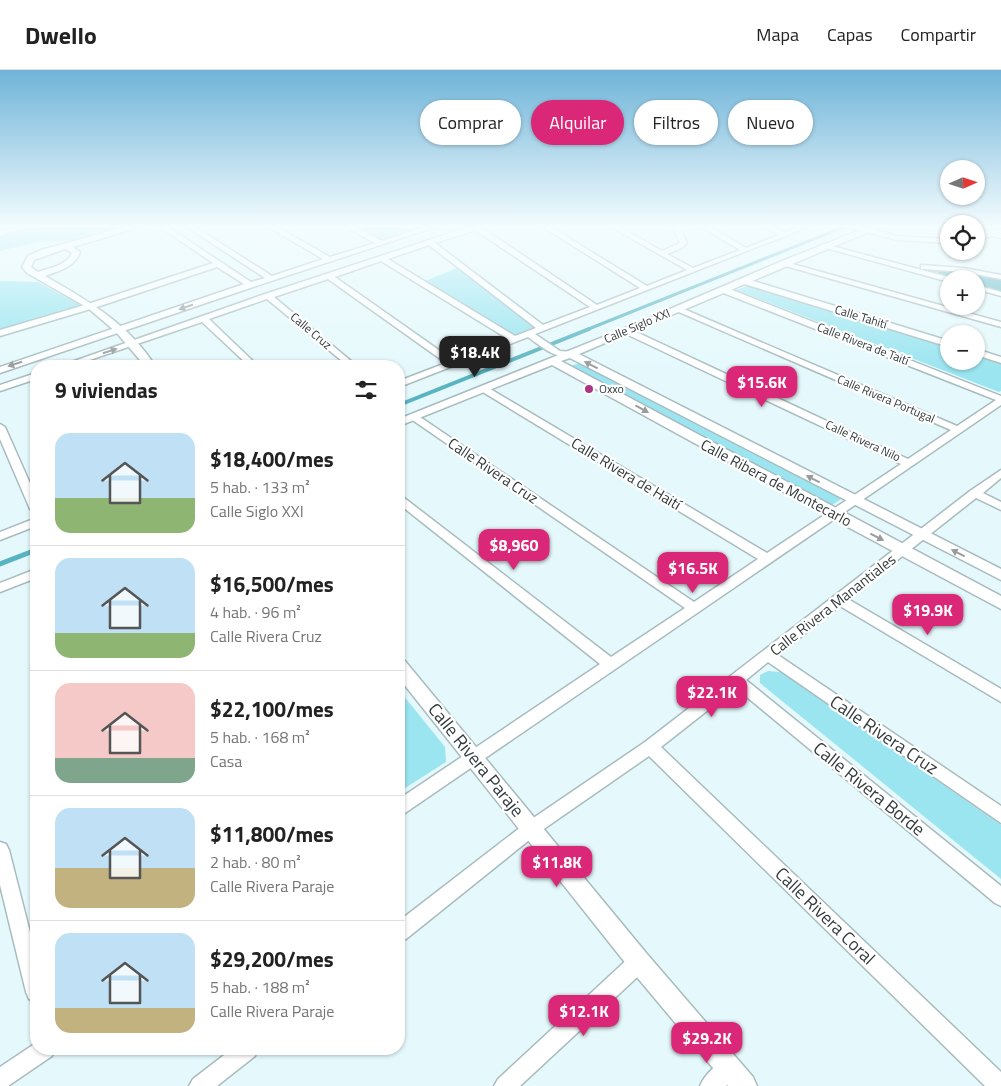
<!DOCTYPE html>
<html lang="es">
<meta charset="utf-8">
<style>
body{margin:0;font-family:"Titillium Web",sans-serif;background:#f6f6f6;color:#222;height:100vh;display:flex;flex-direction:column;font-size:19px;white-space:nowrap}
*{box-sizing:border-box;margin:0}
p{font-size:16px;color:#767676}
.icon{flex:none;width:28px;height:28px;fill:none;stroke:currentColor;stroke-width:2;stroke-linecap:round;stroke-linejoin:round}
.map{position:relative;flex:1;overflow:hidden}
.panel{position:absolute;left:30px;top:290px;width:375px;height:695px;display:flex;flex-direction:column;background:#fff;border-radius:20px;box-shadow:0 1px 4px #0004}
.panel>*{flex:none}
.guide{position:absolute;left:420px;top:30px;width:475px;height:45px;display:flex;gap:10px}
.needle{width:32px;rotate:87deg}
.fabs{position:absolute;left:940px;top:90px;display:grid;gap:10px}
.fabs a{display:grid;place-items:center;width:45px;height:45px;border-radius:50%;background:#fff;box-shadow:0 1px 4px #0004;font-size:25px}
.price{position:absolute;translate:-50% -42px;padding:0 11px;border-radius:10px;background:#db2777;color:#fff;font-size:16px;line-height:32px;filter:drop-shadow(0 1px 2px #0008)}
.price::after{content:'';position:absolute;left:50%;top:30px;width:15px;height:11px;margin-left:-8px;background:inherit;clip-path:polygon(0 0,100% 0,50% 100%)}
.price.active{background:#222;color:#fff}
ul{padding:0;list-style:none}
li{display:flex;align-items:center;gap:15px;height:125px;padding:0 25px}
li+li{border-top:1px solid #e0e0e0}
li span{display:grid;place-items:center;flex:none;width:140px;height:100px;border-radius:15px;color:#555}
li>.icon{margin-inline-start:auto}
span .icon{width:60px;height:60px;fill:#fffc;stroke-width:1}
li b{font-size:21px}
h2{display:flex;justify-content:space-between;align-items:center;height:60px;padding:0 25px;font-size:21px}
.tag{padding:0 18px;border-radius:22px;background:#fff;box-shadow:0 1px 4px #0004;font-size:18px;line-height:45px}
.tag.active{background:#db2777;color:#fff}
header{display:flex;align-items:center;gap:30px;box-sizing:border-box;height:70px;padding:0 25px;background:#fff;border-bottom:1px solid #e0e0e0}
header strong{font-size:24px}
nav{display:flex;gap:28px;margin-inline-start:auto;font-size:18px}
.map>svg:first-child{display:block}
.green{fill:#9ae5f0}
.water{fill:#59b4c1}
.lines{fill:none;stroke-linecap:round;stroke-linejoin:round}
.stream-far2{stroke:#59b4c1;stroke-width:3}
.stream-far1{stroke:#59b4c1;stroke-width:4}
.stream{stroke:#59b4c1;stroke-width:5}
.minor-casing{stroke:#a8bbbe;stroke-width:3}
.tertiary-casing{stroke:#a8bbbe;stroke-width:3}
.minor{fill:#fff;fill-rule:evenodd}
.tertiary{fill:#fff;fill-rule:evenodd}
.oneway{fill:#989c9d}
.poi-dot{fill:#af3384;stroke:#fff;stroke-width:2}
.labels{text-anchor:middle;stroke-width:4.5;stroke-linejoin:round;paint-order:stroke}
.far-street-label{font-size:12px;fill:#323a3b;stroke:#fff}
.far-poi-label{font-size:12px;fill:#323a3b;stroke:#fff;text-anchor:start}
.street-label{font-size:15px;fill:#323a3b;stroke:#fff}
.near-street-label{font-size:18px;fill:#323a3b;stroke:#fff}
</style>
<header>
<strong>Dwello</strong>
<nav><a>Mapa</a><a>Capas</a><a>Compartir</a></nav>
</header>
<div class="map">
<svg width="1001" height="1016" viewBox="0 0 1001 1016">
<rect width="100%" height="100%" fill="#e5f9fc"/>
<path class="green" d="M34,157h92l-49,13 -41,2 -36,9v-15z
M357,157h44l11,5 -27,9z
M457,198l78,59 1,2 -20,7 -91,-55z
M0,211l38,1 42,23v2l-80,25z
M750,215l199,62v14h27v-5l25,7v28l-2,1 -263,-102z
M580,293l263,135 -14,9 -259,-141z
M768,601l13,1 220,153v54l-241,-196v-8z
M399,620l46,57 1,15 -47,30z"/>
<path class="water" d="M941,200l60,8v13l-25,-6v-6c-11,0 -33,2 -39,-8z"/>
<g class="lines">
<path class="stream-far2" d="M586,260l258,-103"/>
<path class="stream-far1" d="M399,335l190,-76"/>
<path class="stream" d="M0,494l36,-14"/>
<g class="minor-casing">
<path id="minor" d="M16,157h12l-28,9v-4z
M160,157h8l83,55 14,-4 -78,-51h8l77,49 51,-17 -55,-32h9l53,30 45,-14 -29,-16h9l27,14 42,-14h11l-182,60 -253,86v-6l244,-83 -27,-17 -123,41 -94,28v-6l88,-26 125,-41z
M469,157h12l116,78 43,-17 -97,-61h8l96,59 40,-16 -76,-43h9l42,24 18,-8 -7,-16h7l7,16 -5,5 -15,6 26,14 47,-18 -39,-23h9l36,21 33,-13 -14,-8h9l10,6 14,-6h10l-273,107 25,17 13,1v4c-19,3 -31,-9 -45,-19l-129,50v-6l47,-18 -118,-84 -54,18 83,69h-9l-81,-67 -58,20 49,47h-9l-47,-44 -130,44h-12l205,-72zM475,160l115,77 -47,18 -108,-82zM429,175l107,83 -21,8 -127,-77zM381,191l127,78 -55,21 -118,-83z
M847,157h14l36,9 52,3v4l-52,-3z
M1001,159v4l-25,8v-4z
M828,175l124,33v1h-3v3l-123,-34v-2z
M782,191l219,61v5l-219,-62z
M921,195l43,3 37,7v4l-37,-7 -40,-3h-3z
M741,209h6l202,62v6l-208,-64z
M976,215l25,7v4l-25,-7z
M721,218h6l274,108v9l-596,408 -6,2v-16l201,-135 -201,-160v-8l4,1 208,160 74,-49 -274,-189v-4h6l277,187 64,-43 -277,-168v-4h6l280,166 134,-89 -277,-131v-4h6l278,130 43,-29 -279,-121 7,-2 278,119 39,-26 -275,-108z
M976,279l25,8v6l-25,-8z
M36,303v6l-36,12v-6z
M0,354l5,3 31,70v16l-6,-4 -30,-70z
M1001,400v8l-18,15 18,9v8l-25,-12 -128,101 153,90v13l-161,-96 -62,49 223,151v17l-233,-161 -22,18 255,206v20l-6,-3 -259,-215 -75,59 340,325v14h-16l-336,-330 -111,77 -132,106 -7,2v-20l127,-98 119,-81 325,-251z
M36,448v8l-36,14v-8z
M36,499v9l-36,14v-9z
M0,772l6,2 3,6 27,106v46l-7,-3 -3,-7 -26,-107z
M639,883l7,2 2,7 -2,7 -126,117h-26l4,-7 134,-124z
M36,973v6h19l-3,7 -44,30h-8v-19z
M232,979h26l-3,7 -38,30h-28l4,-7z
M729,988l7,3 3,7 -3,7 -10,11h-26c5,-12 17,-23 29,-28z"/>
</g>
<g class="tertiary-casing">
<path id="tertiary" d="M125,157h15l-67,20 7,5c-5,15 -21,19 -35,24 42,24 84,48 110,90h-10l-29,-34 -28,-24 -61,-35 -5,-6 6,-11 13,-6zM65,179l7,4c-5,12 -22,15 -34,19l-7,-5 3,-7z
M868,157h12l-301,127 422,215v11l-431,-222 -9,3 440,235v13l-172,-92 -277,-152 -153,61v-7l224,-90 159,-68z
M976,157l25,6v5l-25,-6z
M399,590l6,1 242,293 106,123 4,9h-29l-97,-116 -232,-292z"/>
</g>
<use href="#minor" class="minor"/>
<use href="#tertiary" class="tertiary"/>
</g>
<defs><path id="oneway-solid" d="M-6-.8H1V-3.2L6.5 0L1 3.2V.8H-6Z" transform="scale(1.25)"/></defs>
<g class="oneway">
<use href="#oneway-solid" transform="translate(186 237) rotate(161)"/>
<use href="#oneway-solid" transform="translate(110 281) rotate(-18)"/>
<use href="#oneway-solid" transform="translate(15 294) rotate(162)"/>
<use href="#oneway-solid" transform="translate(591 295) rotate(-153)"/>
<use href="#oneway-solid" transform="translate(642 339) rotate(29)"/>
<use href="#oneway-solid" transform="translate(813 409) rotate(-153)"/>
<use href="#oneway-solid" transform="translate(877 467) rotate(27)"/>
<use href="#oneway-solid" transform="translate(958 483) rotate(-153)"/>
</g>
<linearGradient id="sky" x2="0" y2="1"><stop stop-color="#6fb4d8"/><stop offset="0.52" stop-color="#f3fcfe"/><stop offset="1" stop-color="#f3fcfe" stop-opacity="0"/></linearGradient>
<rect width="1001" height="300" fill="url(#sky)"/>
<circle class="poi-dot" cx="589" cy="319" r="5"/>
<g class="labels">
<g class="far-street-label">
<text transform="translate(861 247) rotate(17)" y="4">Calle Tahití</text>
<text transform="translate(637 256) rotate(-23)" y="4">Calle Siglo XXI</text>
<text transform="translate(311 261) rotate(40)" y="4">Calle Cruz</text>
<text transform="translate(863 274) rotate(21)" y="4">Calle Rivera de Taití</text>
<text transform="translate(886 329) rotate(23)" y="4">Calle Rivera Portugal</text>
<text transform="translate(863 371) rotate(25)" y="4">Calle Rivera Nilo</text>
</g>
<g class="far-poi-label">
<text x="599" y="323">Oxxo</text>
</g>
<g class="street-label">
<text transform="translate(493 401) rotate(34)" y="5">Calle Rivera Cruz</text>
<text transform="translate(626 404) rotate(31)" y="5">Calle Rivera de Haití</text>
<text transform="translate(776 413) rotate(28)" y="5">Calle Ribera de Montecarlo</text>
<text transform="translate(833 535) rotate(-38)" y="5">Calle Rivera Manantiales</text>
</g>
<g class="near-street-label">
<text transform="translate(884 665) rotate(34)" y="6">Calle Rivera Cruz</text>
<text transform="translate(476 690) rotate(51)" y="6">Calle Rivera Paraje</text>
<text transform="translate(869 719) rotate(39)" y="6">Calle Rivera Borde</text>
<text transform="translate(825 846) rotate(44)" y="6">Calle Rivera Coral</text>
</g>
</g>
</svg>
<div class="fabs">
<a><svg class="needle" viewBox="-14 -14 28 28"><path d="M0-13l5 13h-10z" fill="#e53935"/><path d="M0 13l5-13h-10z" fill="#767676"/></svg></a>
<a><svg class="icon" aria-label="locate" viewBox="0 0 24 24"><circle cx="12" cy="12" r="6"/><path d="M12 2v4M12 18v4M2 12h4M18 12h4"/></svg></a>
<a>+</a>
<a>−</a>
</div>
<b class="price active" style="left:475px;top:308px">$18.4K</b>
<b class="price" style="left:762px;top:338px">$15.6K</b>
<b class="price" style="left:514px;top:501px">$8,960</b>
<b class="price" style="left:693px;top:524px">$16.5K</b>
<b class="price" style="left:928px;top:566px">$19.9K</b>
<b class="price" style="left:712px;top:648px">$22.1K</b>
<b class="price" style="left:557px;top:818px">$11.8K</b>
<b class="price" style="left:584px;top:967px">$12.1K</b>
<b class="price" style="left:707px;top:994px">$29.2K</b>
<div class="guide">
<a class="tag">Comprar</a>
<a class="tag active">Alquilar</a>
<a class="tag">Filtros</a>
<a class="tag">Nuevo</a>
</div>
<section class="panel">
<h2>9 viviendas<svg class="icon" aria-label="filters" viewBox="0 0 24 24"><path d="M4 7h16M4 17h16"/><circle cx="9" cy="7" r="2"/><circle cx="15" cy="17" r="2"/></svg></h2>
<ul>
<li><span style="background:linear-gradient(#bfe0f5 65%,#8fb573 0)"><svg class="icon" aria-label="home" viewBox="0 0 24 24"><path d="M3 11l9-7 9 7M6 9v11h12V9"/></svg></span><div><b>$18,400/mes</b><p>5 hab. · 133 m²</p><p>Calle Siglo XXI</p></div></li>
<li><span style="background:linear-gradient(#bfe0f5 75%,#8fb573 0)"><svg class="icon" aria-label="home" viewBox="0 0 24 24"><path d="M3 11l9-7 9 7M6 9v11h12V9"/></svg></span><div><b>$16,500/mes</b><p>4 hab. · 96 m²</p><p>Calle Rivera Cruz</p></div></li>
<li><span style="background:linear-gradient(#f6c9c9 75%,#7fa58c 0)"><svg class="icon" aria-label="home" viewBox="0 0 24 24"><path d="M3 11l9-7 9 7M6 9v11h12V9"/></svg></span><div><b>$22,100/mes</b><p>5 hab. · 168 m²</p><p>Casa</p></div></li>
<li><span style="background:linear-gradient(#bfe0f5 60%,#c2b280 0)"><svg class="icon" aria-label="home" viewBox="0 0 24 24"><path d="M3 11l9-7 9 7M6 9v11h12V9"/></svg></span><div><b>$11,800/mes</b><p>2 hab. · 80 m²</p><p>Calle Rivera Paraje</p></div></li>
<li><span style="background:linear-gradient(#bfe0f5 75%,#c2b280 0)"><svg class="icon" aria-label="home" viewBox="0 0 24 24"><path d="M3 11l9-7 9 7M6 9v11h12V9"/></svg></span><div><b>$29,200/mes</b><p>5 hab. · 188 m²</p><p>Calle Rivera Paraje</p></div></li>
</ul>
</section>
</div>
